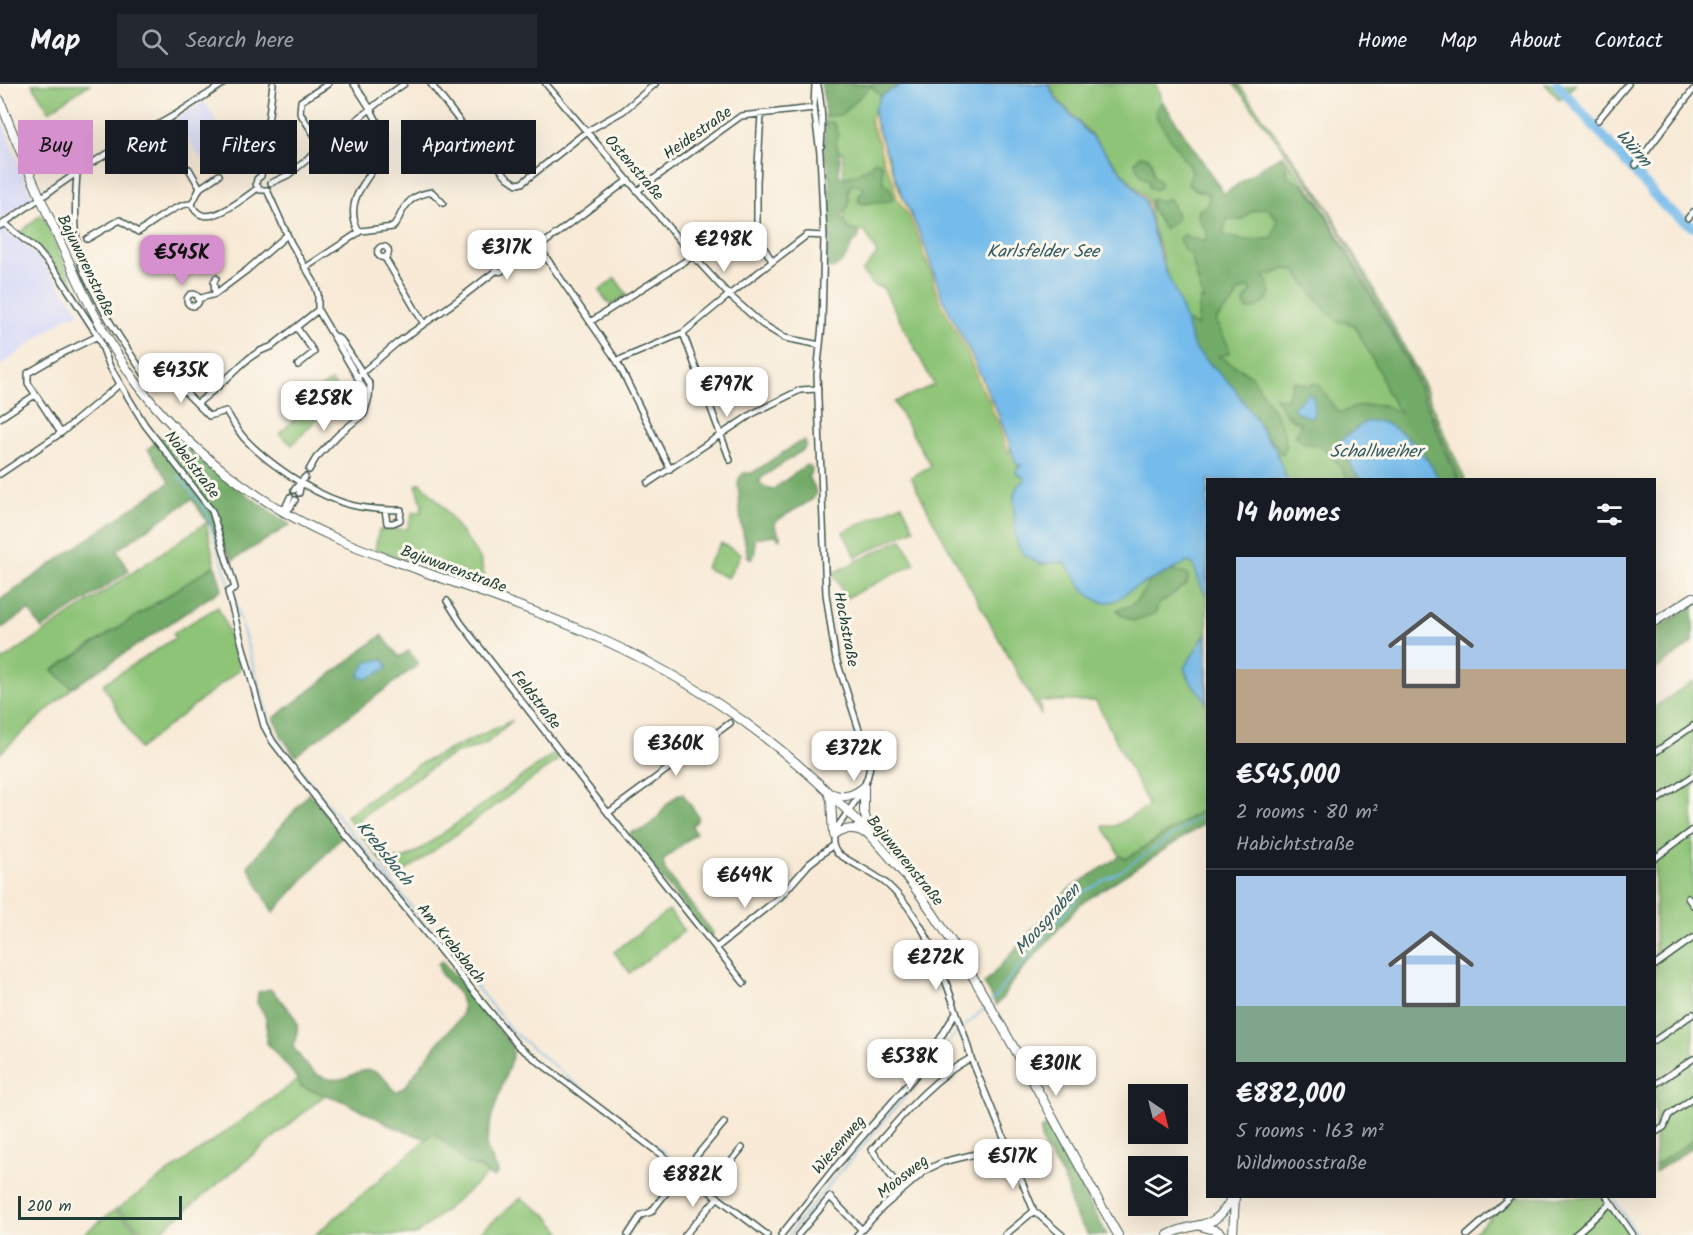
<!DOCTYPE html>
<meta charset="utf-8">
<style>
body{margin:0;font-family:Kalam,sans-serif;background:#242831;color:#f1f3f6;height:100vh;display:flex;flex-direction:column;font-size:22px;white-space:nowrap}
*{box-sizing:border-box;margin:0}
p{font-size:20px;color:#9ea1a6}
.icon{flex:none;width:33px;height:33px;fill:none;stroke:currentColor;stroke-width:2;stroke-linecap:round;stroke-linejoin:round}
.map{position:relative;flex:1;overflow:hidden}
.sheet{position:absolute;left:1206px;top:394px;width:450px;height:720px;display:flex;flex-direction:column;background:#171b24;border-radius:0px;box-shadow:0 6px 24px #0002}
.sheet>*{flex:none}
.banner{position:absolute;left:18px;top:36px;width:570px;height:54px;display:flex;gap:12px}
.needle{width:39px;rotate:145deg}
.fabs{position:absolute;left:1128px;top:1000px;display:grid;gap:12px}
.fabs a{display:grid;place-items:center;width:60px;height:60px;border-radius:0px;background:#171b24;box-shadow:0 6px 24px #0002;font-size:30px}
.scale{position:absolute;left:18px;bottom:15px;width:164px;box-sizing:border-box;padding-left:6px;border:3px solid #1f3d34;border-top:0;font-size:16px;line-height:21px;white-space:nowrap;color:#1f3d34;-webkit-text-stroke:4px #fbf7ec;paint-order:stroke}
.price{position:absolute;translate:-50% -51px;padding:0 14px;border-radius:12px;background:#fff;color:#222;font-size:20px;line-height:39px;filter:drop-shadow(0 2px 3px #0008)}
.price::after{content:'';position:absolute;left:50%;top:36px;width:18px;height:14px;margin-left:-9px;background:inherit;clip-path:polygon(0 0,100% 0,50% 100%)}
.price.active{background:#d690ce;color:#111}
ul{padding:0;list-style:none}
li{display:grid;align-content:center;gap:12px;height:318px;padding:0 30px}
li+li{border-top:2px solid #363941}
li span{display:grid;place-items:center;height:186px;border-radius:0px;color:#555}
li>.icon{margin-inline-start:auto}
span .icon{width:108px;height:108px;fill:#fffc;stroke-width:1}
li b{font-size:26px}
h2{display:flex;justify-content:space-between;align-items:center;height:72px;padding:0 30px;font-size:26px}
.chip{padding:0 21px;border-radius:0px;background:#171b24;box-shadow:0 6px 24px #0002;font-size:21px;line-height:54px}
.chip.active{background:#d690ce;color:#111}
header{display:flex;align-items:center;gap:36px;box-sizing:border-box;height:84px;padding:0 30px;background:#171b24;border-bottom:2px solid #363941}
header strong{font-size:28px}
nav{display:flex;gap:33px;margin-inline-start:auto;font-size:21px}
.search{width:420px;height:54px;background:#242831;display:flex;align-items:center;gap:15px;box-sizing:border-box;padding:0 21px;border-radius:0px;color:#9ea1a6;font-size:22px}
.map>svg:first-child{display:block}
.built{fill:#d4d8f9}
.green{fill:#8ec477;stroke:#568056;stroke-width:1.5}
.forest{fill:#72aa68;stroke:#48744e;stroke-width:1.5;fill-rule:evenodd}
.sand{fill:#eeda9e;stroke:#868c69;stroke-width:1.5}
.water{fill:#74bbeb;stroke:#4a7c90;stroke-width:1.5}
.lines{fill:none;stroke-linecap:round;stroke-linejoin:round}
.stream{stroke:#74bbeb;stroke-width:1.5}
.river{stroke:#74bbeb;stroke-width:10}
.minor-casing{stroke:#40574c;stroke-width:8}
.secondary-casing{stroke:#40574c;stroke-width:10}
.trunk-casing{stroke:#40574c;stroke-width:10}
.minor{stroke:#fff;stroke-width:5}
.secondary{stroke:#fff;stroke-width:8}
.trunk{stroke:#fff;stroke-width:8}
.labels{text-anchor:middle;stroke-width:6;stroke-linejoin:round;paint-order:stroke}
.street-label{font-size:16px;fill:#1f3d34;stroke:#fbf7ec}
.water-label{font-size:18px;font-style:italic;fill:#345c62;stroke:#fbf7ec}
</style>
<header>
<strong>Map</strong>
<div class="search"><svg class="icon" aria-label="search" viewBox="0 0 24 24"><circle cx="10" cy="10" r="6"/><path d="M15 15l6 6"/></svg>Search here</div>
<nav><a>Home</a><a>Map</a><a>About</a><a>Contact</a></nav>
</header>
<div class="map">
<svg width="1693" height="1151" viewBox="0 0 1693 1151">
<rect width="100%" height="100%" fill="#fbf7ec"/>
<filter id="ink" filterUnits="userSpaceOnUse"><feTurbulence type="fractalNoise" baseFrequency=".0167" numOctaves="2"/><feDisplacementMap in="SourceGraphic" scale="12" xChannelSelector="R" yChannelSelector="G"/><feConvolveMatrix kernelMatrix="1 2 1 2 8 2 1 2 1" color-interpolation-filters="sRGB"/></filter>
<filter id="wash" filterUnits="userSpaceOnUse"><feTurbulence type="fractalNoise" baseFrequency=".008" numOctaves="4" result="noise"/><feDisplacementMap in="SourceGraphic" scale="24" xChannelSelector="R" yChannelSelector="G"/><feGaussianBlur stdDeviation="1.35" result="paint"/><feColorMatrix in="noise" values="0 0 0 0 0 0 0 0 0 0 0 0 0 0 0 0 0 1.4 0 .05"/><feComposite in="paint" operator="in"/></filter>
<g filter="url(#wash)">
<rect width="100%" height="100%" fill="#f8ead7"/>
<path class="built" d="M204,17l25,41 -28,17 -26,-40z
M0,29l15,42 18,42 -33,24z
M0,141l6,7 17,11 19,18 38,51 -7,5 -2,-3 -71,52z"/>
<path class="green" d="M32,0h58l-41,27z
M821,0h335l6,17 62,93 46,-32 13,-7 38,49 88,158 50,118h-251l-1,327 -81,52 -6,-3 -17,-30h12l34,-20 -53,-105h-57l2,14 -107,-193 -23,-45 20,-11 -37,-64 40,-17 -51,-97 -10,-3 -11,-13 15,-18 -12,-23 -20,5 -2,-84 -16,-4 -3,-50z
M1234,0h4l83,112 50,88 47,88 47,108h-4l-45,-107 -90,-167z
M1545,0h31l-17,15z
M40,131l5,5 32,72 -32,-39 -25,-20z
M615,194l12,17 -17,10 -11,-14z
M331,297l13,17 -25,19 -27,28 -13,-11 16,-15 -7,-9z
M421,399l20,21 39,54 7,30 -112,-39 4,-19 28,-1 6,-17h8l1,-9 -6,-18z
M902,420l12,25 -58,28 -13,-25z
M206,439l9,42 -162,105 19,18 -72,65v-91z
M902,455l13,25 -69,34 -13,-25z
M721,459l20,11 -13,24 -23,-10z
M218,523l6,13 16,49 -101,80 -36,-65 72,-46 -2,-5z
M1693,597v459l-38,26v-459z
M513,636l-26,23 -9,4 -21,6 -18,9 -80,57c9,14 24,45 46,39 4,-1 9,-5 13,-7l135,-97 5,6 -163,119 -49,-63 73,-52z
M669,826l15,21 -54,42 -16,-21z
M298,996l4,7 24,7 -170,141h-9l-30,-26z
M434,1049l25,21v3c9,8 20,9 29,17l-72,61h-101z
M1514,1113h91l26,38h-160z
M521,1114l27,18 15,19h-86z
M115,1126l28,25h-61z"/>
<path class="forest" d="M821,0h80l-20,12 -10,-10 -30,29 -16,1 -1,-18z
M1162,17l62,93 46,-32 11,-5 4,5 3,14 8,6 8,2 12,15 42,73 56,103 44,105h-19l-32,-44 -14,-7 -4,-4 -24,-3 -10,8 -11,22c8,9 9,20 18,28h-14c-7,-12 -17,-29 -30,-34 -11,-3 -12,-1 -23,-9l6,-14c-15,-5 -18,-12 -26,-26l12,2 6,-18 14,4 10,-2c11,9 12,24 25,30 10,-7 28,-9 40,-8 7,1 13,6 18,8l-14,-22 -7,-20 -25,-46 -9,-3h-6l-18,-17 -23,-31 -5,-4 -8,-1 -21,8 4,5 3,11c-6,10 -11,15 -23,17l-4,-6 2,-6 6,-8 -5,-3 -9,5c-5,17 -15,15 -22,30l13,25v7l-10,2 33,20 25,40 6,15 3,14 -3,9 -4,-2 -3,-7 -9,-8 -34,-50 -39,-39 -9,-28 12,6 3,-26h3l-12,-45 -7,-5 -5,-11 5,-4 21,7 2,-9 -9,-15 1,-8 9,-5 1,-11 -13,-4 -8,-5 4,-14 -34,-51 -3,-9zM1268,124l10,13 -6,17c-17,3 -33,4 -49,-4l4,-15 14,1 11,-9z
M831,38l4,2 3,10 -2,8 4,14 -1,20c11,4 27,-6 36,-15l4,1 3,4 1,16c7,5 10,9 10,18 -10,3 -20,1 -29,4l-5,-2v-7l5,-5 -4,-5 -7,-1 -5,6c3,14 2,16 -7,27l8,12 10,3c1,7 -3,10 -8,13 -1,9 -11,21 -19,24l-5,-2 -1,-10 4,-15 -4,-32 4,-26 -3,-23 -3,-6 1,-31z
M1140,72h6c7,4 7,11 7,19l7,7v5l-5,3 -6,-3v-5c-7,-4 -13,-12 -14,-20z
M1154,115l8,3 6,-3 4,3c1,7 5,11 6,17l-14,10 -13,-22v-7z
M168,348l49,42 73,51 -57,35 -41,-61 -75,51 12,21 -87,58 -13,-19 -29,19v-29l170,-118 -22,-33z
M805,357l1,5 -3,4 -42,28 -1,6 12,6 34,-25 5,2 1,4 -4,6c16,20 4,23 -12,32 -7,4 -14,8 -21,13v4l6,12 -2,1 -4,-4 -20,3v16l-3,5 -4,-2 -7,-34 -3,-40 1,-5 5,-5h8l46,-30z
M215,481l7,24 -150,99 -19,-18z
M1169,487l15,1 4,5 -1,7 -29,21 -3,9 -22,7 -12,-6 -4,-5c5,-2 10,-3 14,-5 9,-5 14,-17 19,-25l8,-3z
M1693,521v37l-38,28v-39z
M382,551l17,22 10,-6 10,13 -124,92 -13,-19 -8,-19z
M309,709l34,42 -70,78 -25,-47z
M679,710h4l15,22 -1,5 -5,5 4,7 -29,24 -4,4 2,9 48,63 -1,5 -3,1 -80,-104 3,-3 13,-3 13,-12 8,-12z
M1207,723v15l-127,82 -68,78 -11,18 -5,5 -12,-21 84,-94 52,-34 6,3z
M442,877l70,85v11l-20,59 -6,30 12,26 -5,6 -13,-11 -14,-4 -7,-6v-3l-25,-21 -8,6 -32,-12 -51,-26 -41,-14 -9,-14 -27,-31c1,-19 3,-23 -9,-39l1,-11 12,-3c5,4 9,9 13,14 16,19 18,20 10,44 11,15 19,30 38,32 5,0 10,1 14,-1 10,-4 20,-11 31,-6 9,4 13,14 20,20l9,-5 31,-42 25,-28 2,-10 -4,-13 -18,-20 -3,-10z
M1046,1042l3,3 58,106h-19c-4,-8 -12,-15 -15,-24 -4,-8 -3,-18 -7,-27 -5,-16 -29,-37 -25,-55z
M1693,1056v7l-38,25v-6z"/>
<path class="sand" d="M1048,0h2l7,15 29,30 47,56 12,11 4,7 4,26 9,24 3,16 -12,-37 -7,-30 -45,-55 -44,-47z
M874,27l2,13 24,66 23,51 12,34 24,57 12,22 28,62 11,30 -1,7 -3,-4 -8,-27 -6,-11 -2,-9 -11,-18 -11,-29 -29,-55 -6,-17v-8l-10,-20 -1,-9 -13,-29 -12,-18 -3,-11v-5l-11,-22 -4,-17 -8,-20 -1,-5z"/>
<path class="water" d="M902,0h146l9,16 44,47 45,55 7,30 12,37 15,34 14,45 39,39 22,31 11,19 8,9 13,34h-79l-1,117 -6,-11 -8,-22 -5,-2c-18,9 -36,18 -54,26 -7,3 -12,10 -20,13 -23,8 -37,-22 -48,-37l-7,-2 -19,2 -13,-7 -9,-11 -3,-11 -1,-40 4,-10 7,-5 -1,-3 -7,-3 -1,-3 1,-3 4,-1v-2h-4l-18,-49 -28,-62 -29,-56 -19,-57 -23,-51 -24,-66 -2,-13 7,-15z
M1308,310l4,1c3,7 3,13 1,21l-5,1 -10,-4 -5,-5z
M1379,337c27,9 48,33 60,59h-77c-9,-8 -9,-11 -13,-21 -2,-6 -6,-12 -9,-18l25,-19z
M1207,548v73l-3,-7 -12,-14 -8,-16z
M383,575l5,9 -21,11 -9,-3 9,-14z"/>
<g class="lines">
<path class="stream" d="M178,391l28,36 24,76
M232,508l41,142 33,43 207,255 62,51 110,86
M992,917l19,-25 70,-82 43,-25 84,-58
M964,943l23,-21
M1613,1113l24,38
M789,1151c39,-52 83,-99 124,-148 16,-19 28,-41 47,-57"/>
<path class="river" d="M1557,0l108,123 28,20"/>
</g>
</g>
<g filter="url(#ink)">
<g class="lines">
<g class="minor-casing">
<path id="minor" d="M354,0c15,22 28,40 32,67 -15,26 -45,48 -27,81
M431,0l37,48 40,46 9,6 5,-1 64,-51 37,-21 32,-27
M546,0l147,172 36,39 33,29 23,14 35,7
M815,0l-1,24 6,45 4,83 -2,89 -5,50 9,219 9,61 35,109c-1,24 -23,48 -36,68 -2,8 -2,14 3,21 17,12 36,19 51,32 31,28 46,65 60,103 8,23 17,46 23,70l63,153 28,24
M818,2c4,21 5,39 3,60
M761,30l-4,68v45l6,19 9,15
M1598,36l30,-36
M325,62l-8,-7 -17,-26 1,-12 27,-17
M1636,81l57,-75
M189,85l11,19
M77,89c-2,27 -3,56 2,83 2,12 8,23 14,34 16,34 37,63 58,94l18,-8 40,40 17,-5c6,9 11,19 18,27 23,25 65,53 97,64 19,7 41,8 60,8l-1,10 -7,3h-6l-2,-13
M271,99l17,-8 96,-77 20,-14
M267,106l24,53 23,39 4,12v16l51,87
M267,106h-7l-4,-6 1,-5 4,-3 12,-92
M637,107l104,-75 73,-8
M192,120l8,-16 19,-13
M1688,134l5,-6
M4,139l33,27 22,26 39,60 12,31 21,35 14,23 67,86 23,77 -7,4 36,134 9,16 50,65 195,239 249,189
M0,142l88,-61 87,-50 48,-31
M87,155l33,-19 18,12c13,-8 40,-30 54,-28 1,3 2,6 5,8 14,14 48,-15 61,-24
M377.5 168a5.5 5.5 0 1 1 11 0a5.5 5.5 0 1 1-11 0Z
M539,163l78,114 53,108
M531,173l8,-10 89,-67
M385,174l39,66
M496.5 184a3.5 3.5 0 1 1 7 0a3.5 3.5 0 1 1-7 0Z
M305,184l56,-37 32,-4c5,-5 6,-11 10,-17 7,-12 16,-16 29,-18l11,11
M215,210l-1,-12 2,-4
M187 216a6 6 0 1 1 12 0a6 6 0 1 1-12 0Z
M198,215l17,-5 32,-24 40,-35
M590,238l103,-66
M297,244l17,24 -16,13
M683,249l47,127
M617,277l66,-28 46,-38 78,-60 17,1
M357,293l40,-34 61,-43 39,-30
M198,319c8,-7 18,-14 26,-22 15,-13 27,-29 47,-34l47,-37
M0,334l35,-23
M61,349l-33,-50v-10l31,-18 39,-19
M309,386l7,-12 23,-24 25,-20 5,-17 1,-12 -28,-44 -7,-5
M0,390l61,-41 59,-49
M648,399l104,-69 48,-24 18,-1
M294,406l11,-13
M299,409l2,-10
M283,429l7,-5 5,-8
M283,429l7,-16
M447,517l14,22 147,190 108,135
M1654,669l39,-27
M1654,718l39,-26
M608,729l122,-90
M1654,775l39,-29
M1688,814l5,7
M1654,882l39,-28
M744,899l-28,-35 64,-51 29,-33 24,-19
M1654,957l39,-27
M1654,1001l39,-26
M1654,1049l10,-6 5,-12 24,-17
M689,1091l-1,-9 36,-43
M708,1106l34,-42
M901,1106l-29,-40c30,-34 59,-71 99,-92
M1607,1113l26,38
M628,1151l13,-20 10,-3 32,-41
M685,1151l33,-38
M781,1151l51,-64 91,-104 33,-55
M798,1151l32,-38 32,33
M857,1151l26,-28 43,-37 17,-8 65,-16
M1005,1151l29,-24
M1467,1151l43,-38
M1575,1151l36,-32"/>
</g>
<g class="secondary-casing">
<path id="secondary" d="M0,16c18,49 40,97 62,146 20,45 42,91 71,132 48,67 125,126 200,159 28,13 57,22 86,33 55,20 111,38 164,61 56,24 111,54 160,90 58,42 111,93 157,148 32,39 58,82 83,125 47,79 89,161 135,241
M864,703v25l6,21
M833,710c12,5 21,1 31,-7
M829,711l2,5 2,35c12,-6 20,-9 32,-2"/>
</g>
<g class="trunk-casing">
<path id="trunk" d="M1654,538l39,-25
M1200,1142l18,5 4,4
M1168,1151c30,-16 46,-1 64,-38
M1233,1151l2,-38"/>
</g>
<use href="#minor" class="minor"/>
<use href="#secondary" class="secondary"/>
<use href="#trunk" class="trunk"/>
</g>
</g>
<g class="labels">
<g class="street-label">
<text transform="translate(697 48) rotate(-35)" y="6">Heidestraße</text>
<text transform="translate(635 83) rotate(49)" y="6">Ostenstraße</text>
<text transform="translate(87 181) rotate(64)" y="6">Bajuwarenstraße</text>
<text transform="translate(193 380) rotate(53)" y="6">Nobelstraße</text>
<text transform="translate(454 484) rotate(20)" y="6">Bajuwarenstraße</text>
<text transform="translate(847 545) rotate(79)" y="6">Hochstraße</text>
<text transform="translate(537 615) rotate(52)" y="6">Feldstraße</text>
<text transform="translate(906 776) rotate(51)" y="6">Bajuwarenstraße</text>
<text transform="translate(452 859) rotate(51)" y="6">Am Krebsbach</text>
<text transform="translate(838 1060) rotate(-49)" y="6">Wiesenweg</text>
<text transform="translate(902 1092) rotate(-38)" y="6">Moosweg</text>
</g>
<g class="water-label">
<text transform="translate(1634 64) rotate(49)" y="6">Würm</text>
<text x="1043" y="173">Karlsfelder See</text>
<text x="1376" y="373">Schallweiher</text>
<text transform="translate(385 769) rotate(51)" y="6">Krebsbach</text>
<text transform="translate(1047 835) rotate(-48)" y="6">Moosgraben</text>
</g>
</g>
</svg>
<div class="fabs">
<a><svg class="needle" viewBox="-14 -14 28 28"><path d="M0-13l5 13h-10z" fill="#e53935"/><path d="M0 13l5-13h-10z" fill="#9ea1a6"/></svg></a>
<a><svg class="icon" aria-label="layers" viewBox="0 0 24 24"><path d="M12 4l9 5-9 5-9-5zM3 14l9 5 9-5"/></svg></a>
</div>
<div class="scale">200 m</div>
<b class="price" style="left:724px;top:189px">€298K</b>
<b class="price" style="left:507px;top:197px">€317K</b>
<b class="price active" style="left:182px;top:202px">€545K</b>
<b class="price" style="left:181px;top:320px">€435K</b>
<b class="price" style="left:727px;top:334px">€797K</b>
<b class="price" style="left:324px;top:348px">€258K</b>
<b class="price" style="left:676px;top:693px">€360K</b>
<b class="price" style="left:854px;top:698px">€372K</b>
<b class="price" style="left:745px;top:825px">€649K</b>
<b class="price" style="left:936px;top:907px">€272K</b>
<b class="price" style="left:910px;top:1006px">€538K</b>
<b class="price" style="left:1056px;top:1013px">€301K</b>
<b class="price" style="left:1013px;top:1106px">€517K</b>
<b class="price" style="left:693px;top:1124px">€882K</b>
<div class="banner">
<a class="chip active">Buy</a>
<a class="chip">Rent</a>
<a class="chip">Filters</a>
<a class="chip">New</a>
<a class="chip">Apartment</a>
</div>
<section class="sheet">
<h2>14 homes<svg class="icon" aria-label="filters" viewBox="0 0 24 24"><path d="M4 7h16M4 17h16"/><circle cx="9" cy="7" r="2"/><circle cx="15" cy="17" r="2"/></svg></h2>
<ul>
<li><span style="background:linear-gradient(#a9c7e8 60%,#b9a48a 0)"><svg class="icon" aria-label="home" viewBox="0 0 24 24"><path d="M3 11l9-7 9 7M6 9v11h12V9"/></svg></span><div><b>€545,000</b><p>2 rooms · 80 m²</p><p>Habichtstraße</p></div></li>
<li><span style="background:linear-gradient(#a9c7e8 70%,#7fa58c 0)"><svg class="icon" aria-label="home" viewBox="0 0 24 24"><path d="M3 11l9-7 9 7M6 9v11h12V9"/></svg></span><div><b>€882,000</b><p>5 rooms · 163 m²</p><p>Wildmoosstraße</p></div></li>
</ul>
</section>
</div>
